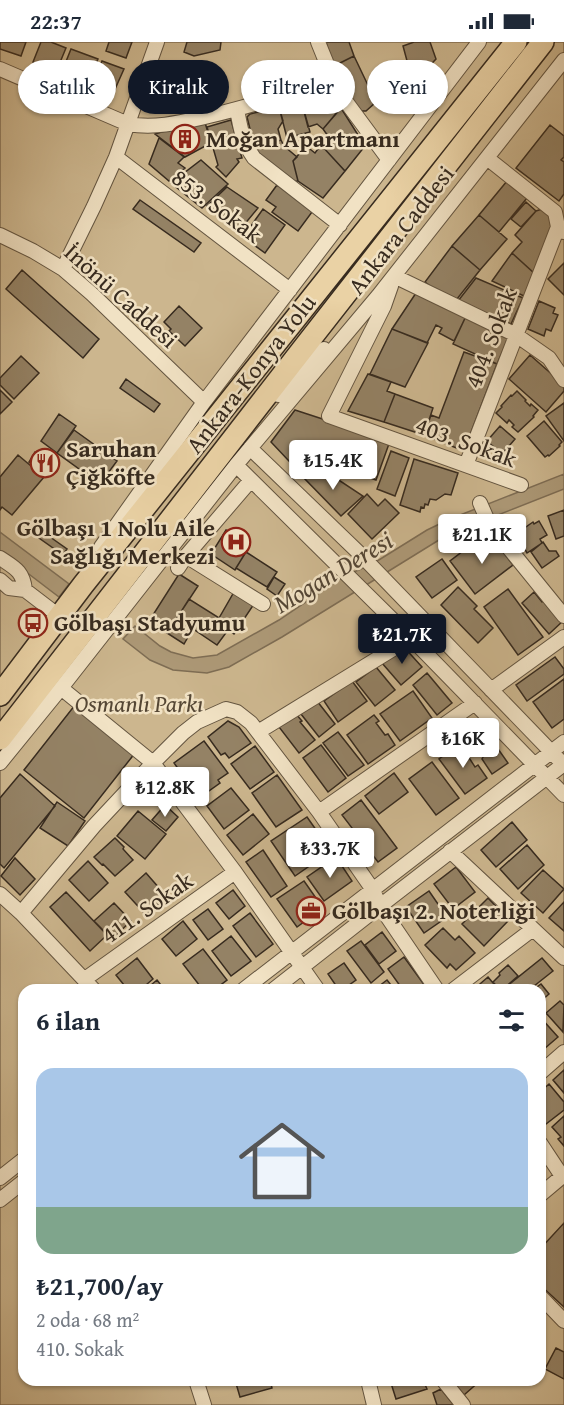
<!DOCTYPE html>
<html lang="tr">
<meta charset="utf-8">
<style>
body{margin:0;font-family:"Gentium Book Plus",serif;background:#f2f2f3;color:#1f2937;height:100vh;display:flex;flex-direction:column;font-size:22px;white-space:nowrap}
*{box-sizing:border-box;margin:0}
p{font-size:20px;color:#747a83}
.icon{flex:none;width:33px;height:33px;fill:none;stroke:currentColor;stroke-width:2;stroke-linecap:round;stroke-linejoin:round}
.map{position:relative;flex:1;overflow:hidden}
.panel{position:absolute;left:18px;top:942px;width:528px;height:402px;display:flex;flex-direction:column;background:#fff;border-radius:18px;box-shadow:0 2px 4px #0004}
.panel>*{flex:none}
.top-card{position:absolute;left:18px;top:18px;width:528px;height:54px;display:flex;gap:12px}
.price{position:absolute;translate:-50% -51px;padding:0 14px;border-radius:6px;background:#fff;color:#222;font-size:20px;line-height:39px;filter:drop-shadow(0 2px 3px #0008)}
.price::after{content:'';position:absolute;left:50%;top:36px;width:18px;height:14px;margin-left:-9px;background:inherit;clip-path:polygon(0 0,100% 0,50% 100%)}
.price.on{background:#111827;color:#fff}
ul{padding:0;list-style:none}
li{display:grid;align-content:center;gap:12px;height:318px;padding:0 18px}
li+li{border-top:2px solid #e0e1e3}
li span{display:grid;place-items:center;height:186px;border-radius:18px;color:#555}
li>.icon{margin-inline-start:auto}
span .icon{width:108px;height:108px;fill:#fffc;stroke-width:1}
li b{font-size:26px}
h2{display:flex;justify-content:space-between;align-items:center;height:72px;padding:0 18px;font-size:26px}
.pill{padding:0 21px;border-radius:27px;background:#fff;box-shadow:0 2px 4px #0004;font-size:21px;line-height:54px}
.pill.on{background:#111827;color:#fff}
.status{display:flex;justify-content:space-between;align-items:center;height:42px;padding:0 30px;background:#fff;direction:ltr}
.status svg{height:16px;fill:currentColor}
.map>svg:first-child{display:block}
.green{fill:#ccb68e;stroke:#827056;stroke-width:1.5;fill-rule:evenodd}
.water{fill:#ad9977;stroke:#7e6d54;stroke-width:1.5}
.building{fill:#948265;stroke:#372b1f;stroke-width:1.5}
.lines{fill:none;stroke-linecap:round;stroke-linejoin:round}
.minor-casing{stroke:#645540;stroke-width:16}
.highway-casing{stroke:#372b1f;stroke-width:24}
.minor{stroke:#f1e2c4;stroke-width:14}
.highway{stroke:#ead2a5;stroke-width:21}
.labels{text-anchor:middle;stroke-width:5;stroke-linejoin:round;paint-order:stroke}
.poi-label{font-size:24px;font-weight:bold;fill:#372b1f;stroke:#f1e2c4;text-anchor:start}
.street-label{font-size:24px;fill:#372b1f;stroke:#f1e2c4}
.park-label{font-size:24px;font-style:italic;fill:#554735;stroke:#f1e2c4}
.water-label{font-size:26px;font-style:italic;fill:#544635;stroke:#f1e2c4}
</style>
<div class="status"><b>22:37</b><svg viewBox="0 0 49 12"><path d="M0 12V9h3v3zM5 12V6h3v6zM10 12V3h3v9zM15 12V0h3v12zM26 1h20v11H26zM47 4h2v5h-2z"/></svg></div>
<div class="map">
<svg width="564" height="1363" viewBox="0 0 564 1363">
<rect width="100%" height="100%" fill="#ead2a5"/>
<filter id="stains"><feTurbulence type="fractalNoise" baseFrequency=".00333" numOctaves="4"/><feColorMatrix values="0 0 0 0 .2 0 0 0 0 .09 0 0 0 0 .02 0 0 0 .5 -.17"/></filter>
<radialGradient id="worn" r=".72"><stop offset=".6" stop-color="#630" stop-opacity="0"/><stop offset="1" stop-color="#630" stop-opacity=".3"/></radialGradient>
<path class="green" d="M0,0h564v1363h-564zM24,948h516v390h-516z"/>
<path class="water" d="M564,432v15l-117,46 -165,102 -53,30 -22,6 -34,-3 -23,-10 -27,-21 12,-13 25,20 11,6 22,6 24,-3 62,-35 64,-43 31,-14 53,-33 23,-11z
M0,490l69,52 -10,13 -59,-45z"/>
<path class="building" d="M0,0h26l-5,14 -21,-7z
M41,0h10l15,6 -10,24 -23,-10z
M109,0h23l-6,16 -20,-7z
M187,0h34l-1,8 -26,6 -10,-4z
M326,0h23l5,14 -22,11z
M414,0h16l6,17 -23,24 -10,-37z
M71,7l27,10 -10,25 -27,-10z
M354,14l22,46 -10,9h-10l-24,-44z
M102,19l22,8 -9,20 -8,2 -15,-5z
M330,50l1,3h3l3,5 2,10 -16,19 -6,-5 -9,3 -7,-27z
M301,58l9,32 -23,6 -8,-31z
M279,65l4,14 -5,8 3,11 -26,9 -8,-32 3,-3z
M341,66l24,38 -20,25 -24,-26 7,-9 -5,-7z
M204,77l7,24 -26,14 -30,-23z
M231,78l11,38 -5,1 2,3 -13,15 -10,-10 2,-2 -11,-38z
M550,83l14,11v21l-3,3 3,2v32l-5,7 -43,-33z
M159,96l25,19 -6,6 7,5 -16,13 -20,-17z
M281,98l3,6 13,11 -4,4 5,20 -6,1 -35,-27 -2,-6z
M321,103l24,26 -22,27 -25,-17 -5,-20 13,-15 9,7z
M201,118l27,24 -26,24 -31,-25z
M507,139l20,17 -28,34 -20,-17z
M281,141l34,25 -17,23 -26,-19 4,-5 -10,-7 11,-15 1,1z
M227,145l31,21 -19,23 -32,-25z
M140,158l61,43 -7,9 -61,-43z
M526,160l10,9 -15,16 -10,-8z
M263,167l22,16 -20,28 -22,-16z
M542,167l12,12 -19,53 -23,-21 10,-11 -7,-7 21,-24z
M479,173l28,24 -27,31 -28,-24z
M452,204l28,24 -27,34 -28,-22z
M512,211l23,21 -11,22 -32,-15z
M564,221v32l-16,-16z
M22,228l77,69 -16,19 -77,-69z
M476,236l47,20 -12,26 -53,-23z
M418,248l49,24 -13,27 -15,-8 3,-5 -6,-3 -9,18 -35,-14z
M539,259l16,7 -2,5 5,2 -7,16 -5,-2 -2,7 -16,-7z
M179,264l23,22 -17,18 -16,-15 2,-2 -7,-7z
M467,272l43,21 -13,29 -44,-20z
M392,287l36,14 -23,44 -35,-13z
M464,310l33,12 -33,87 -40,-16 7,-20 8,3z
M530,313l34,30v6l-18,21 -37,-33z
M21,314l18,17 -25,26 -14,-14v-7z
M368,332l23,8 -4,9 8,3 -11,28 -36,-11z
M126,337l34,25 -6,8 -34,-24z
M0,348l12,12 -12,12z
M517,349l9,9 -1,1 5,5 1,-2 7,6 -5,6 1,1 -16,15 -6,-5 2,-2 -5,-5 -2,3 -11,-10 6,-6 -1,-1 10,-11 1,1z
M395,352l38,14 -9,27 -40,-13z
M564,361v38l-18,-25z
M295,368l95,31 -14,39 -23,-8 2,-5 -25,-8 2,-6 -16,-6 -6,15 8,5 -13,11 -34,-36z
M59,372l17,12 -19,27 -16,-12z
M544,379l18,21 -3,3 1,1 -11,10 -1,-1 -3,2 -18,-21z
M500,384l15,13 -13,15 -15,-13z
M74,388l43,31 -17,23 -43,-31z
M391,409l18,7 -14,38 -18,-7z
M35,410l18,12 -9,9 -15,-11z
M18,413l26,22 -32,38 -10,-8 -2,3v-33z
M414,417l44,14 -7,22 -6,-1 -9,6 -6,-1 -2,6 -3,-1 -1,4 -3,-1 -1,5 -20,-7z
M319,425l44,29 -22,20 -37,-38z
M367,452l11,12 7,-7 14,14 -27,26 -24,-25z
M564,468v26l-8,3 -8,-23z
M539,479l8,14 -7,4 2,4 -15,10 -11,-19 17,-12 1,2z
M226,488l24,15 -15,25 -24,-16z
M43,490l24,17 -4,6 -24,-17z
M493,496l20,27 -38,29 -25,-33 21,-16 5,6z
M543,500l6,9h7l3,5 -17,12 -11,-16z
M246,510l31,20 -10,15 -31,-19z
M442,517l15,21 -25,18 -16,-21z
M179,532l19,12 -29,44 -18,-12z
M274,535l11,7 -8,12 -10,-7z
M458,545l19,19 -3,3 19,19 -15,15 -37,-38z
M508,547l35,48 -25,18 -34,-48z
M234,550l20,12 -20,30 -6,-4 -11,15 -40,-27 12,-19 30,19z
M534,550l8,10 2,-2 20,20 -15,14 -27,-31z
M176,578l16,10 -8,14 -17,-11z
M403,604l19,21 -21,18 -19,-22z
M555,615l9,12v5l-37,27 -11,-16z
M376,625l19,23 -20,16 -19,-24z
M427,631l25,30 -15,12 -24,-30z
M564,637v40l-12,9 -19,-26z
M352,639l15,20 -29,21 -14,-21z
M413,649l19,27 -32,23 -20,-27z
M317,659l18,23 -16,13 -18,-23z
M75,663l60,48 -51,65 -60,-48z
M296,672l6,7 -2,1 15,18 -16,13 -20,-26z
M374,673l5,6 -3,2 9,12 3,-1 7,11 -27,19 -21,-29z
M477,677l31,44 -16,11 -10,-15 1,-2 -8,-12 -2,1 -11,-16z
M228,679l11,6 12,16 -22,15 -4,-5 -4,2 -13,-18z
M338,690l26,33 -16,11 -25,-33z
M204,699l24,32 -10,7 2,3 -21,15 -25,-35z
M461,701l7,9 -2,1 9,14 3,-2 9,13 -22,16 -26,-35z
M321,703l25,33 -18,14 -25,-34z
M255,704l19,26 -24,17 -19,-25z
M432,720l27,36 -23,17 -27,-36z
M394,731l14,19 -29,22 -14,-18z
M20,732l35,32 -51,62 -4,-4v-66z
M277,733l25,35 -26,17 -24,-34z
M231,746l18,22 -25,19 -17,-23z
M361,758l36,48 -19,14 -36,-47z
M57,760l28,19 -17,25 -28,-18z
M165,763l13,12 -12,14 -14,-11z
M138,769l28,23 -21,25 -28,-23z
M253,772l16,20 -26,21 -16,-20z
M307,775l24,34 -36,25 -24,-35z
M512,780l15,18 -31,27 -15,-17z
M115,796l9,9 -1,2 10,11 -18,16 -12,-12 -1,1 -8,-8z
M527,803l17,20 -26,24 -18,-20z
M263,808l24,36 -16,11 -25,-35z
M336,815l16,24 -28,20 -17,-24z
M15,816l20,21 -15,16 -19,-19z
M88,819l20,22 -19,18 -20,-21z
M456,825l19,25 -22,17 -19,-25z
M543,828l21,19 -21,24 -22,-20z
M146,831l21,24 -21,18 -21,-23z
M304,839l19,27 -26,19 -20,-28z
M233,848l12,16 -16,13 -13,-16z
M429,849l18,26 -23,16 -18,-26z
M66,850l41,43 -17,16 -40,-44z
M488,856l21,22 -25,26 -22,-22z
M564,860v29l-15,-13z
M114,861l17,18 -19,18 -18,-18z
M208,867l15,20 -15,11 -15,-20z
M250,871l23,31 -17,13 -23,-31z
M183,879l14,18 -21,17 -14,-17z
M443,886l12,12 4,-4 16,17 -19,17 -6,-6 -3,4 -22,-23z
M382,890l14,19 -17,13 -14,-19z
M231,894l20,25 -20,15 -19,-25z
M361,899l23,31 -13,11 -24,-32z
M203,907l24,31 -13,10h-11l-20,-26z
M404,915l24,33h-25l-15,-21z
M137,916l16,21 -13,11h-12l-12,-15z
M542,916l11,13 -24,19h-19l-3,-4z
M344,921l12,17 -14,10h-3l-11,-16z
M508,923l10,11 -16,14h-2l-7,-8 7,-7 -1,-2z
M488,935l11,13h-26z
M157,938l7,9 -2,1h-17z
M387,938l8,10h-21z
M541,942l8,10 -9,8v-12h-7z
M560,959l4,4 -1,27 -17,-19z
M541,976l17,19 -14,12 -2,-2 -2,2v-30z
M564,1028v23l-11,-13z
M549,1042l15,18v8l-18,14 -6,-7v-25z
M564,1074v30l-6,-7 3,-2 -9,-10z
M564,1181v84l-24,-22v-36z
M556,1306l8,4v27l-19,-10z
M235,1338h35l2,8 -32,9z
M390,1338h33l4,9 -31,10z
M451,1338h30l-17,15z
M441,1347l13,16h-17l-4,-12z"/>
<g class="lines">
<g class="minor-casing">
<path id="minor" d="M318,0l15,37 11,20 45,61
M0,27l128,55c28,5 54,-2 81,-8 43,-10 83,-23 124,-37
M237,67c3,18 6,34 17,49l86,67
M116,115l174,133
M487,116l68,54 3,15 6,5
M0,193l33,16 30,18 29,25 112,108
M63,227l31,-63 22,-49 41,-115
M394,234l122,59 33,23 15,22
M391,244l-7,20 -55,110 192,69
M278,353l46,-46
M250,406l108,104 206,213
M236,423l175,173 153,157
M466,423l92,-238
M480,461l7,16
M495,489l69,85
M101,505l103,-145 275,-360
M186,514l77,48
M0,516c15,10 23,13 25,32
M178,526l8,-12 65,-76
M0,538l9,8 16,2 34,26
M61,646l92,75 82,109 83,118
M491,648l73,-53
M258,690l153,-94
M0,721l61,-75 175,-223 142,-169 186,-236
M319,770l156,-109
M450,809l114,107
M0,852l21,19 73,77
M21,871l73,-87 59,-63 30,-30 14,-11 29,-13 11,3 14,11 68,89 54,78 7,16 57,84
M85,937l150,-107
M243,948l321,-248
M273,948l107,-84 184,-142
M453,948l80,-61
M540,1031l24,-21
M540,1101l22,33
M0,1136l24,-19
M540,1153l24,-20
M0,1158l24,-19
M540,1254l24,25
M196,1338l8,25
M368,1338l6,25
M443,1338l20,25"/>
</g>
<g class="highway-casing">
<path id="highway" d="M0,653l83,-110 433,-543
M0,697l305,-393 238,-304"/>
</g>
<use href="#minor" class="minor"/>
<use href="#highway" class="highway"/>
</g>
<defs>
<g id="building-ring" transform="scale(1.5)"><circle r="9.5" fill="#f1e2c4" stroke="#8f2418" stroke-width="1.5"/><path d="M-4-6H4V6H1V3H-1V6H-4ZM-2.5-4.3h1.7v1.8h-1.7ZM.8-4.3h1.7v1.8H.8ZM-2.5-1h1.7V.8h-1.7ZM.8-1h1.7V.8H.8Z" fill="#8f2418"/></g>
<g id="restaurant-ring" transform="scale(1.5)"><circle r="9.5" fill="#f1e2c4" stroke="#8f2418" stroke-width="1.5"/><path d="M-5-6h1v4h1v-4h1v4h1v-4h1v5L-1.5 .5V6h-2V.5L-5-1ZM5-6V6H3V1.5H1.5Q1.5-4 5-6Z" fill="#8f2418"/></g>
<g id="hospital-ring" transform="scale(1.5)"><circle r="9.5" fill="#f1e2c4" stroke="#8f2418" stroke-width="1.5"/><path d="M-5-5h3v3.5h4V-5h3V5h-3V1.5h-4V5h-3Z" fill="#8f2418"/></g>
<g id="bus-ring" transform="scale(1.5)"><circle r="9.5" fill="#f1e2c4" stroke="#8f2418" stroke-width="1.5"/><path d="M-5-6H5V4H4V6H2V4H-2V6H-4V4H-5ZM-3.5-4V0h7V-4ZM-3.5 1.2v1.5H-2V1.2ZM2 1.2v1.5H3.5V1.2Z" fill="#8f2418"/></g>
<g id="office-ring" transform="scale(1.5)"><circle r="9.5" fill="#f1e2c4" stroke="#8f2418" stroke-width="1.5"/><path d="M-6-3h4V-5.5h4V-3h4V5H-6ZM-1-4.5V-3h2v-1.5ZM-6 0V1H6V0Z" fill="#8f2418"/></g>
</defs>
<g fill-rule="evenodd">
<use href="#building-ring" x="185" y="97"/>
<use href="#restaurant-ring" x="45" y="421"/>
<use href="#hospital-ring" x="236" y="500"/>
<use href="#bus-ring" x="33" y="581"/>
<use href="#office-ring" x="311" y="869"/>
</g>
<g class="labels">
<g class="poi-label">
<text x="206" y="105">Moğan Apartmanı</text>
<text x="66" y="415">Saruhan<tspan x="66" dy="28">Çiğköfte</tspan></text>
<text x="215" y="494" text-anchor="end">Gölbaşı 1 Nolu Aile<tspan x="215" dy="28">Sağlığı Merkezi</tspan></text>
<text x="54" y="589">Gölbaşı Stadyumu</text>
<text x="332" y="877">Gölbaşı 2. Noterliği</text>
</g>
<g class="street-label">
<text transform="translate(217 164) rotate(37)" y="8">853. Sokak</text>
<text transform="translate(401 188) rotate(-52)" y="8">Ankara Caddesi</text>
<text transform="translate(121 254) rotate(42)" y="8">İnönü Caddesi</text>
<text transform="translate(491 296) rotate(-69)" y="8">404. Sokak</text>
<text transform="translate(251 332) rotate(-52)" y="8">Ankara-Konya Yolu</text>
<text transform="translate(466 400) rotate(20)" y="8">403. Sokak</text>
<text transform="translate(147 866) rotate(-35)" y="8">411. Sokak</text>
</g>
<g class="park-label">
<text x="139" y="670">Osmanlı Parkı</text>
</g>
<g class="water-label">
<text transform="translate(333 530) rotate(-31)" y="9">Mogan Deresi</text>
</g>
</g>
<rect width="100%" height="100%" filter="url(#stains)"/>
<rect width="100%" height="100%" fill="url(#worn)"/>
</svg>
<b class="price" style="left:333px;top:449px">₺15.4K</b>
<b class="price" style="left:482px;top:523px">₺21.1K</b>
<b class="price on" style="left:402px;top:623px">₺21.7K</b>
<b class="price" style="left:463px;top:727px">₺16K</b>
<b class="price" style="left:165px;top:776px">₺12.8K</b>
<b class="price" style="left:330px;top:837px">₺33.7K</b>
<div class="top-card">
<a class="pill">Satılık</a>
<a class="pill on">Kiralık</a>
<a class="pill">Filtreler</a>
<a class="pill">Yeni</a>
</div>
<section class="panel">
<h2>6 ilan<svg class="icon" aria-label="filters" viewBox="0 0 24 24"><path d="M4 7h16M4 17h16"/><circle cx="9" cy="7" r="2"/><circle cx="15" cy="17" r="2"/></svg></h2>
<ul>
<li><span style="background:linear-gradient(#a9c7e8 75%,#7fa58c 0)"><svg class="icon" aria-label="home" viewBox="0 0 24 24"><path d="M3 11l9-7 9 7M6 9v11h12V9"/></svg></span><div><b>₺21,700/ay</b><p>2 oda · 68 m²</p><p>410. Sokak</p></div></li>
</ul>
</section>
</div>
